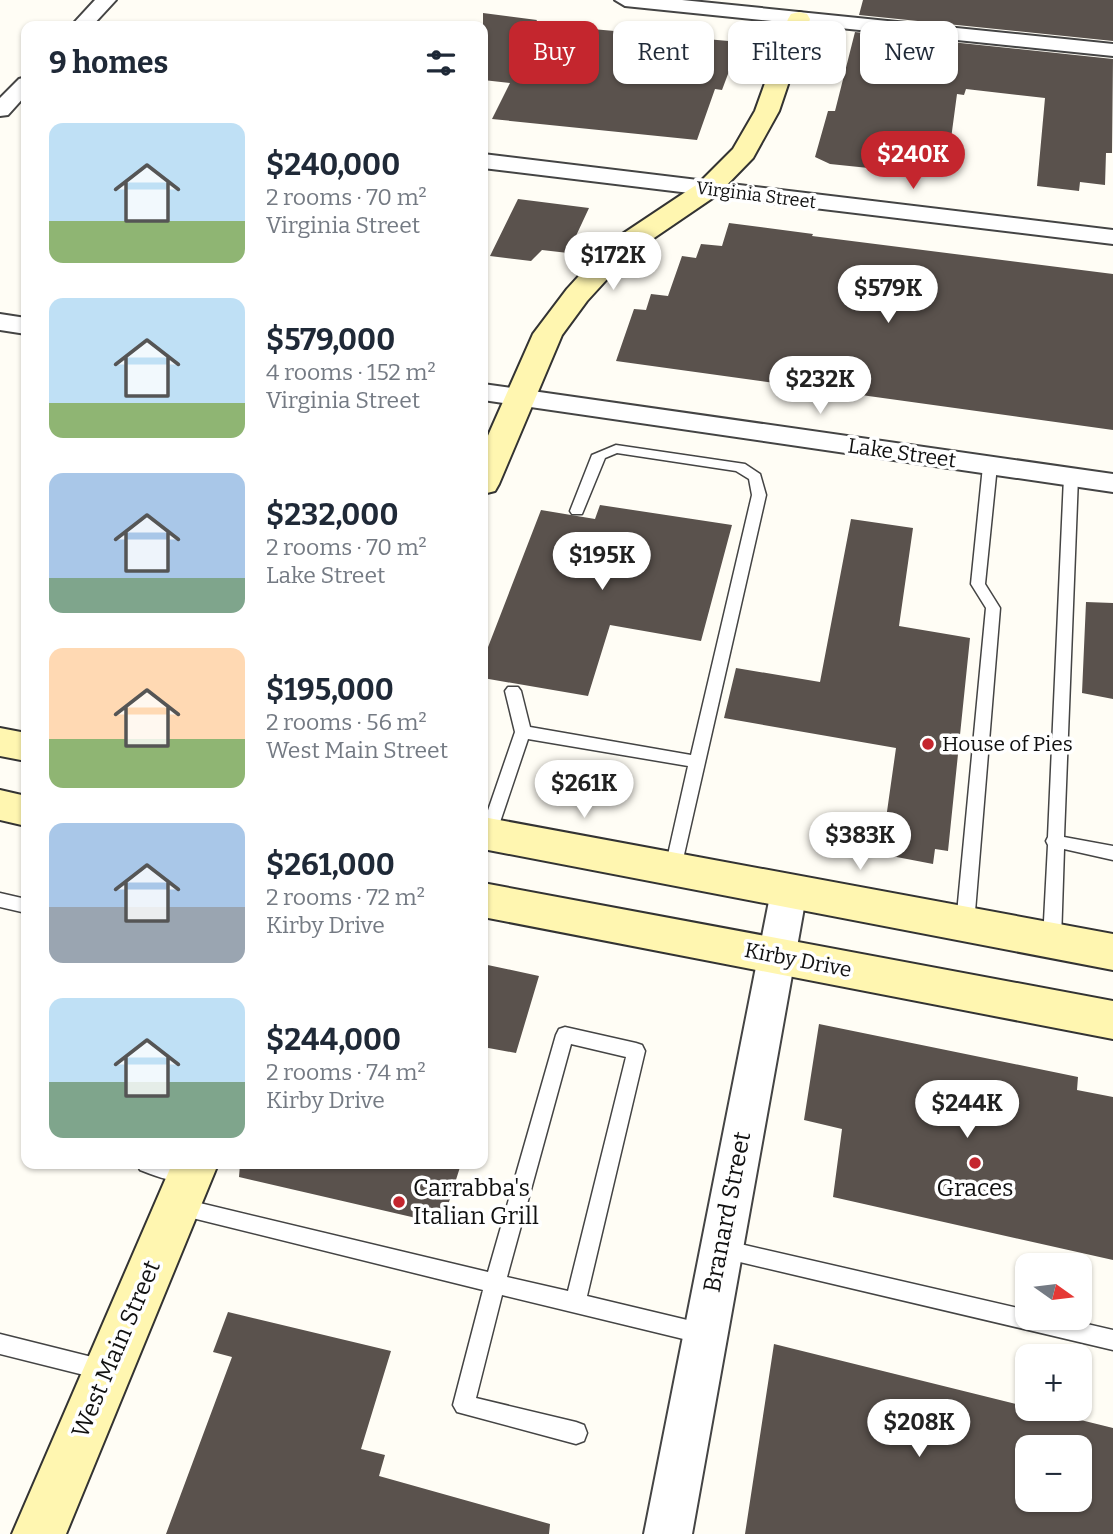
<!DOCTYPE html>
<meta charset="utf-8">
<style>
body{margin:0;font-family:Bitter,serif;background:#f6f6f7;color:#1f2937;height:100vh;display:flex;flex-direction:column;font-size:26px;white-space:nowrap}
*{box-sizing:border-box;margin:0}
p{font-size:23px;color:#747a83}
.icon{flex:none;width:38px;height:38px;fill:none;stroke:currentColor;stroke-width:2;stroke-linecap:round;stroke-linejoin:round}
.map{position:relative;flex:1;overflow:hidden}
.panel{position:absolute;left:21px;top:21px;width:467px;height:1148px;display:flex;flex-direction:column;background:#fff;border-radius:14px;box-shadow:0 2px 5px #0004}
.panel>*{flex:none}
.banner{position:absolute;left:509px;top:21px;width:499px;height:63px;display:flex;gap:14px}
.needle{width:46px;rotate:104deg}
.tools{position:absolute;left:1015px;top:1253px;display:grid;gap:14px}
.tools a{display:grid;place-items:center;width:77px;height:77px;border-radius:14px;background:#fff;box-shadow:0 2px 5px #0004;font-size:35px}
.price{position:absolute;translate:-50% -60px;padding:0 16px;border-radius:24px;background:#fff;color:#222;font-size:23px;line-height:46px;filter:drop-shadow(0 2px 4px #0008)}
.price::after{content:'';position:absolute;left:50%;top:42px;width:21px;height:16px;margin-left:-10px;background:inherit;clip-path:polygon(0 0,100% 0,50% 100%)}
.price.active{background:#c4262e;color:#fff}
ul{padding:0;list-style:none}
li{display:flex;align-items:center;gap:21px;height:175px;padding:0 28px}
li span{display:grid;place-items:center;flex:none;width:196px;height:140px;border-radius:14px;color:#555}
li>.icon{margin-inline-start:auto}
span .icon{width:84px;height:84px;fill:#fffc;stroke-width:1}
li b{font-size:30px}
h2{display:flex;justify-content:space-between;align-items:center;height:84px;padding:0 28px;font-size:30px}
.pill{padding:0 24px;border-radius:14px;background:#fff;box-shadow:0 2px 5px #0004;font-size:24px;line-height:63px}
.pill.active{background:#c4262e;color:#fff}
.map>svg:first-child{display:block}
.building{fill:#5a524d;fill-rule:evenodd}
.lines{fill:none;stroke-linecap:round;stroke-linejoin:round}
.lane-casing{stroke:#444;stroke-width:3}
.street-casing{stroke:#444;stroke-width:4}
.secondary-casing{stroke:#333;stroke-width:4}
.lane{fill:#fff;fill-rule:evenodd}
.street{fill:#fff;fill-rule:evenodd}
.secondary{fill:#fff6b0;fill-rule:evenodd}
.poi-dot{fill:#c4262e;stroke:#fff;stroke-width:2.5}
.labels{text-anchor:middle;stroke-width:7;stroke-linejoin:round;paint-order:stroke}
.far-street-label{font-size:18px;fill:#111;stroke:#fff}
.street-label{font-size:21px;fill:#111;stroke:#fff}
.poi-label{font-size:21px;fill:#111;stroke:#fff;text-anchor:start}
.near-poi-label{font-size:24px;fill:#111;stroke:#fff;text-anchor:start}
.near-street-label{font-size:24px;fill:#111;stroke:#fff}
</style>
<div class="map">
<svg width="1113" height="1534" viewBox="0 0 1113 1534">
<rect width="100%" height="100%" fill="#fffdf5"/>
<path class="building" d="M863,0h250v41l-254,-26z
M483,13l54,7 -2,4 205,18 -18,48 -7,-1 -18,51 -205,-21 18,-36 -27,-3z
M855,32l258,27 -1,94h-6l-1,32 -25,-3 -1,9 -42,-5 8,-88 -79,-9 -2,6 -7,-1 -11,82 -116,-12 -15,-7 13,-46h7z
M518,199l71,9 -21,45 -26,-3 -11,11 -41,-5z
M729,223l84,11 -1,2 301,38v156l-497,-69 18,-52 12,1 5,-16 17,2 14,-40 14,2 5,-14 21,2z
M600,505l132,20 -31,116 -91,-16 -22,71 -105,-18v-18l58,-150 54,9z
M851,519l62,9 -14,98 71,12 -22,213 -13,-2 -2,15 -52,-10 15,-106 -172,-30 12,-50 84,14z
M1086,602l27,1v96l-31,-6z
M483,964l56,12 -23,77 -33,-6z
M819,1024l259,53 -1,13 36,7v163l-280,-63 9,-68 -38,-9z
M240,1164h221l-19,60 -203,-47z
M228,1312l163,39 -30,98 24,6 -6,21 171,48 -1,10h-383l66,-177 -19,-5z
M774,1344l339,84v106h-368zM1027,1447h53v53h-53z"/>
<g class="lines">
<g class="lane-casing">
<path id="lane" d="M616,445l129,19 15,10 6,21 -85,373 -2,5h-12l-2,-5 23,-102 -160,-27 -32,95 -2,5h-11v-14l32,-93 -10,-41 3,-4h10l3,4 9,36 161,28 61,-260 -3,-16 -13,-8 -119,-18 -12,5 -23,56h-10l-2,-3 22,-56z
M990,462l7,4 -12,118 15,24 -26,316 -3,5 -6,2 -6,-2 -3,-5 30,-316 -15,-24 12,-118z
M1071,473l7,4 -14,360 49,9v14l-49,-11 -3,91 -3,5 -6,2 -6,-2 -3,-5 5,-95 -2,-4 2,-4 16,-360z
M0,893l26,6v14l-26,-6z
M565,1027l71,16 6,2 3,6 -58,245 117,28 7,3 3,7 -3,7 -7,3 -202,-49 -26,103 100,24 8,3 3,8 -3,8 -8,3 -119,-32 -4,-7 30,-115 -311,-77 -3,-6 3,-6 7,-3 309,74 68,-237 3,-6zM571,1044l55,13 -58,234 -61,-14z
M137,1164h46l13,4 3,6 -3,6c-15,6 -41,-4 -56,-10z
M723,1240l304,70v8h34l52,12v20l-390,-92 -7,-2 -3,-7 3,-7z
M0,1334l104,26 7,3 3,7 -3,7 -7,3 -104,-26z"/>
</g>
<g class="street-casing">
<path id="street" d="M95,0h21l-24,26h-21z
M615,0h67l431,44v12l-488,-50z
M26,77v18l-18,20 -8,1v-18l19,-19z
M483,154l630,76v14l-630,-76z
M0,314l26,4v16l-26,-4z
M483,384l630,90v18l-630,-92z
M789,877l13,4 5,10 -115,643h-48l127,-643 5,-10z"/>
</g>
<g class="secondary-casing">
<path id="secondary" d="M799,12l8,2 3,5 -31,92 -26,47 -36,37 -88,60 -42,46 -25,34 -63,149 -4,7 -12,3v-47l50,-113 34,-45 42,-46 90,-60 34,-34 22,-38 33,-92 3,-5z
M0,728l26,5v28l-26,-5z
M0,790l26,6v30l-26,-6z
M483,817l630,117v36l-630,-121z
M483,883l630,118v38l-630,-122z
M172,1164h46l-152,370h-54z"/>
</g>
<use href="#lane" class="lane"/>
<use href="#street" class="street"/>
<use href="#secondary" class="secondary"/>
</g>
<g class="poi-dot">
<circle cx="928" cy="744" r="7"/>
<circle cx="975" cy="1163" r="7"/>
<circle cx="399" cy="1202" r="7"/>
</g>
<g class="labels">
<g class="far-street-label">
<text transform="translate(756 195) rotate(7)" y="6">Virginia Street</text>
</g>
<g class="street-label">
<text transform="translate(902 453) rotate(8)" y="7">Lake Street</text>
<text transform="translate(798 960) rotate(11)" y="7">Kirby Drive</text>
</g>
<g class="poi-label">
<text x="942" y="751">House of Pies</text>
</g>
<g class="near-poi-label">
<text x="413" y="1196">Carrabba's<tspan x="413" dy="28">Italian Grill</tspan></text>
<text x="975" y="1196" text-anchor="middle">Graces</text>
</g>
<g class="near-street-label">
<text transform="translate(727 1212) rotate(-79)" y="8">Branard Street</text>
<text transform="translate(116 1349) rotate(-67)" y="8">West Main Street</text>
</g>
</g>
</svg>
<div class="tools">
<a><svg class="needle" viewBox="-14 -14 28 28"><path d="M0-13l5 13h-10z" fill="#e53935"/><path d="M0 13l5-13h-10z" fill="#747a83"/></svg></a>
<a>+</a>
<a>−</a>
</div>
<b class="price active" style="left:913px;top:191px">$240K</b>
<b class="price" style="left:613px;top:292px">$172K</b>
<b class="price" style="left:888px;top:325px">$579K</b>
<b class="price" style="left:820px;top:416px">$232K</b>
<b class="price" style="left:602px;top:592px">$195K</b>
<b class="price" style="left:584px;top:820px">$261K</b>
<b class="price" style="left:860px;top:872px">$383K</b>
<b class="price" style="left:967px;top:1140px">$244K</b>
<b class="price" style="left:919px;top:1459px">$208K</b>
<div class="banner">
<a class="pill active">Buy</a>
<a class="pill">Rent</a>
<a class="pill">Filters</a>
<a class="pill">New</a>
</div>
<section class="panel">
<h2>9 homes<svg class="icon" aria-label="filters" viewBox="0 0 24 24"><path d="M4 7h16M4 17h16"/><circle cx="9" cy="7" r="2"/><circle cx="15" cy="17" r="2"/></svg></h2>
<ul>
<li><span style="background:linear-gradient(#bfe0f5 70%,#8fb573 0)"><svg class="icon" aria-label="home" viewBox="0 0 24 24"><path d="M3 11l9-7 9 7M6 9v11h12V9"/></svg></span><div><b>$240,000</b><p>2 rooms · 70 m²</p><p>Virginia Street</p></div></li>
<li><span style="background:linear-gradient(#bfe0f5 75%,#8fb573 0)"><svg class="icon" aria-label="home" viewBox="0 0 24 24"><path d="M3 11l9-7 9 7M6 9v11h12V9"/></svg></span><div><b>$579,000</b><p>4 rooms · 152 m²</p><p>Virginia Street</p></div></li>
<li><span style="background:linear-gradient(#a9c7e8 75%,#7fa58c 0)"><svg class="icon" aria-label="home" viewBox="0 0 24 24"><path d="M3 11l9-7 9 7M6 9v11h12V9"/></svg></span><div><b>$232,000</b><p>2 rooms · 70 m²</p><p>Lake Street</p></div></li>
<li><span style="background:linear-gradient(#ffd9b3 65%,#8fb573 0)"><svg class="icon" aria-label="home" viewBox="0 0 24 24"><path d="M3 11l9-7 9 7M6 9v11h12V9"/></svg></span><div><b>$195,000</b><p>2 rooms · 56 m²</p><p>West Main Street</p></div></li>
<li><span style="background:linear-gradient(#a9c7e8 60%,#9aa5b1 0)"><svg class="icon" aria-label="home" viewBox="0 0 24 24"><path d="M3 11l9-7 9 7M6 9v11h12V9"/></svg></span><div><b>$261,000</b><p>2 rooms · 72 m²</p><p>Kirby Drive</p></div></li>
<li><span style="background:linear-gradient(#bfe0f5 60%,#7fa58c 0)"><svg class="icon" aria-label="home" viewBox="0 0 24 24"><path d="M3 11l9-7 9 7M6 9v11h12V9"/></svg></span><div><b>$244,000</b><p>2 rooms · 74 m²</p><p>Kirby Drive</p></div></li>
</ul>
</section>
</div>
